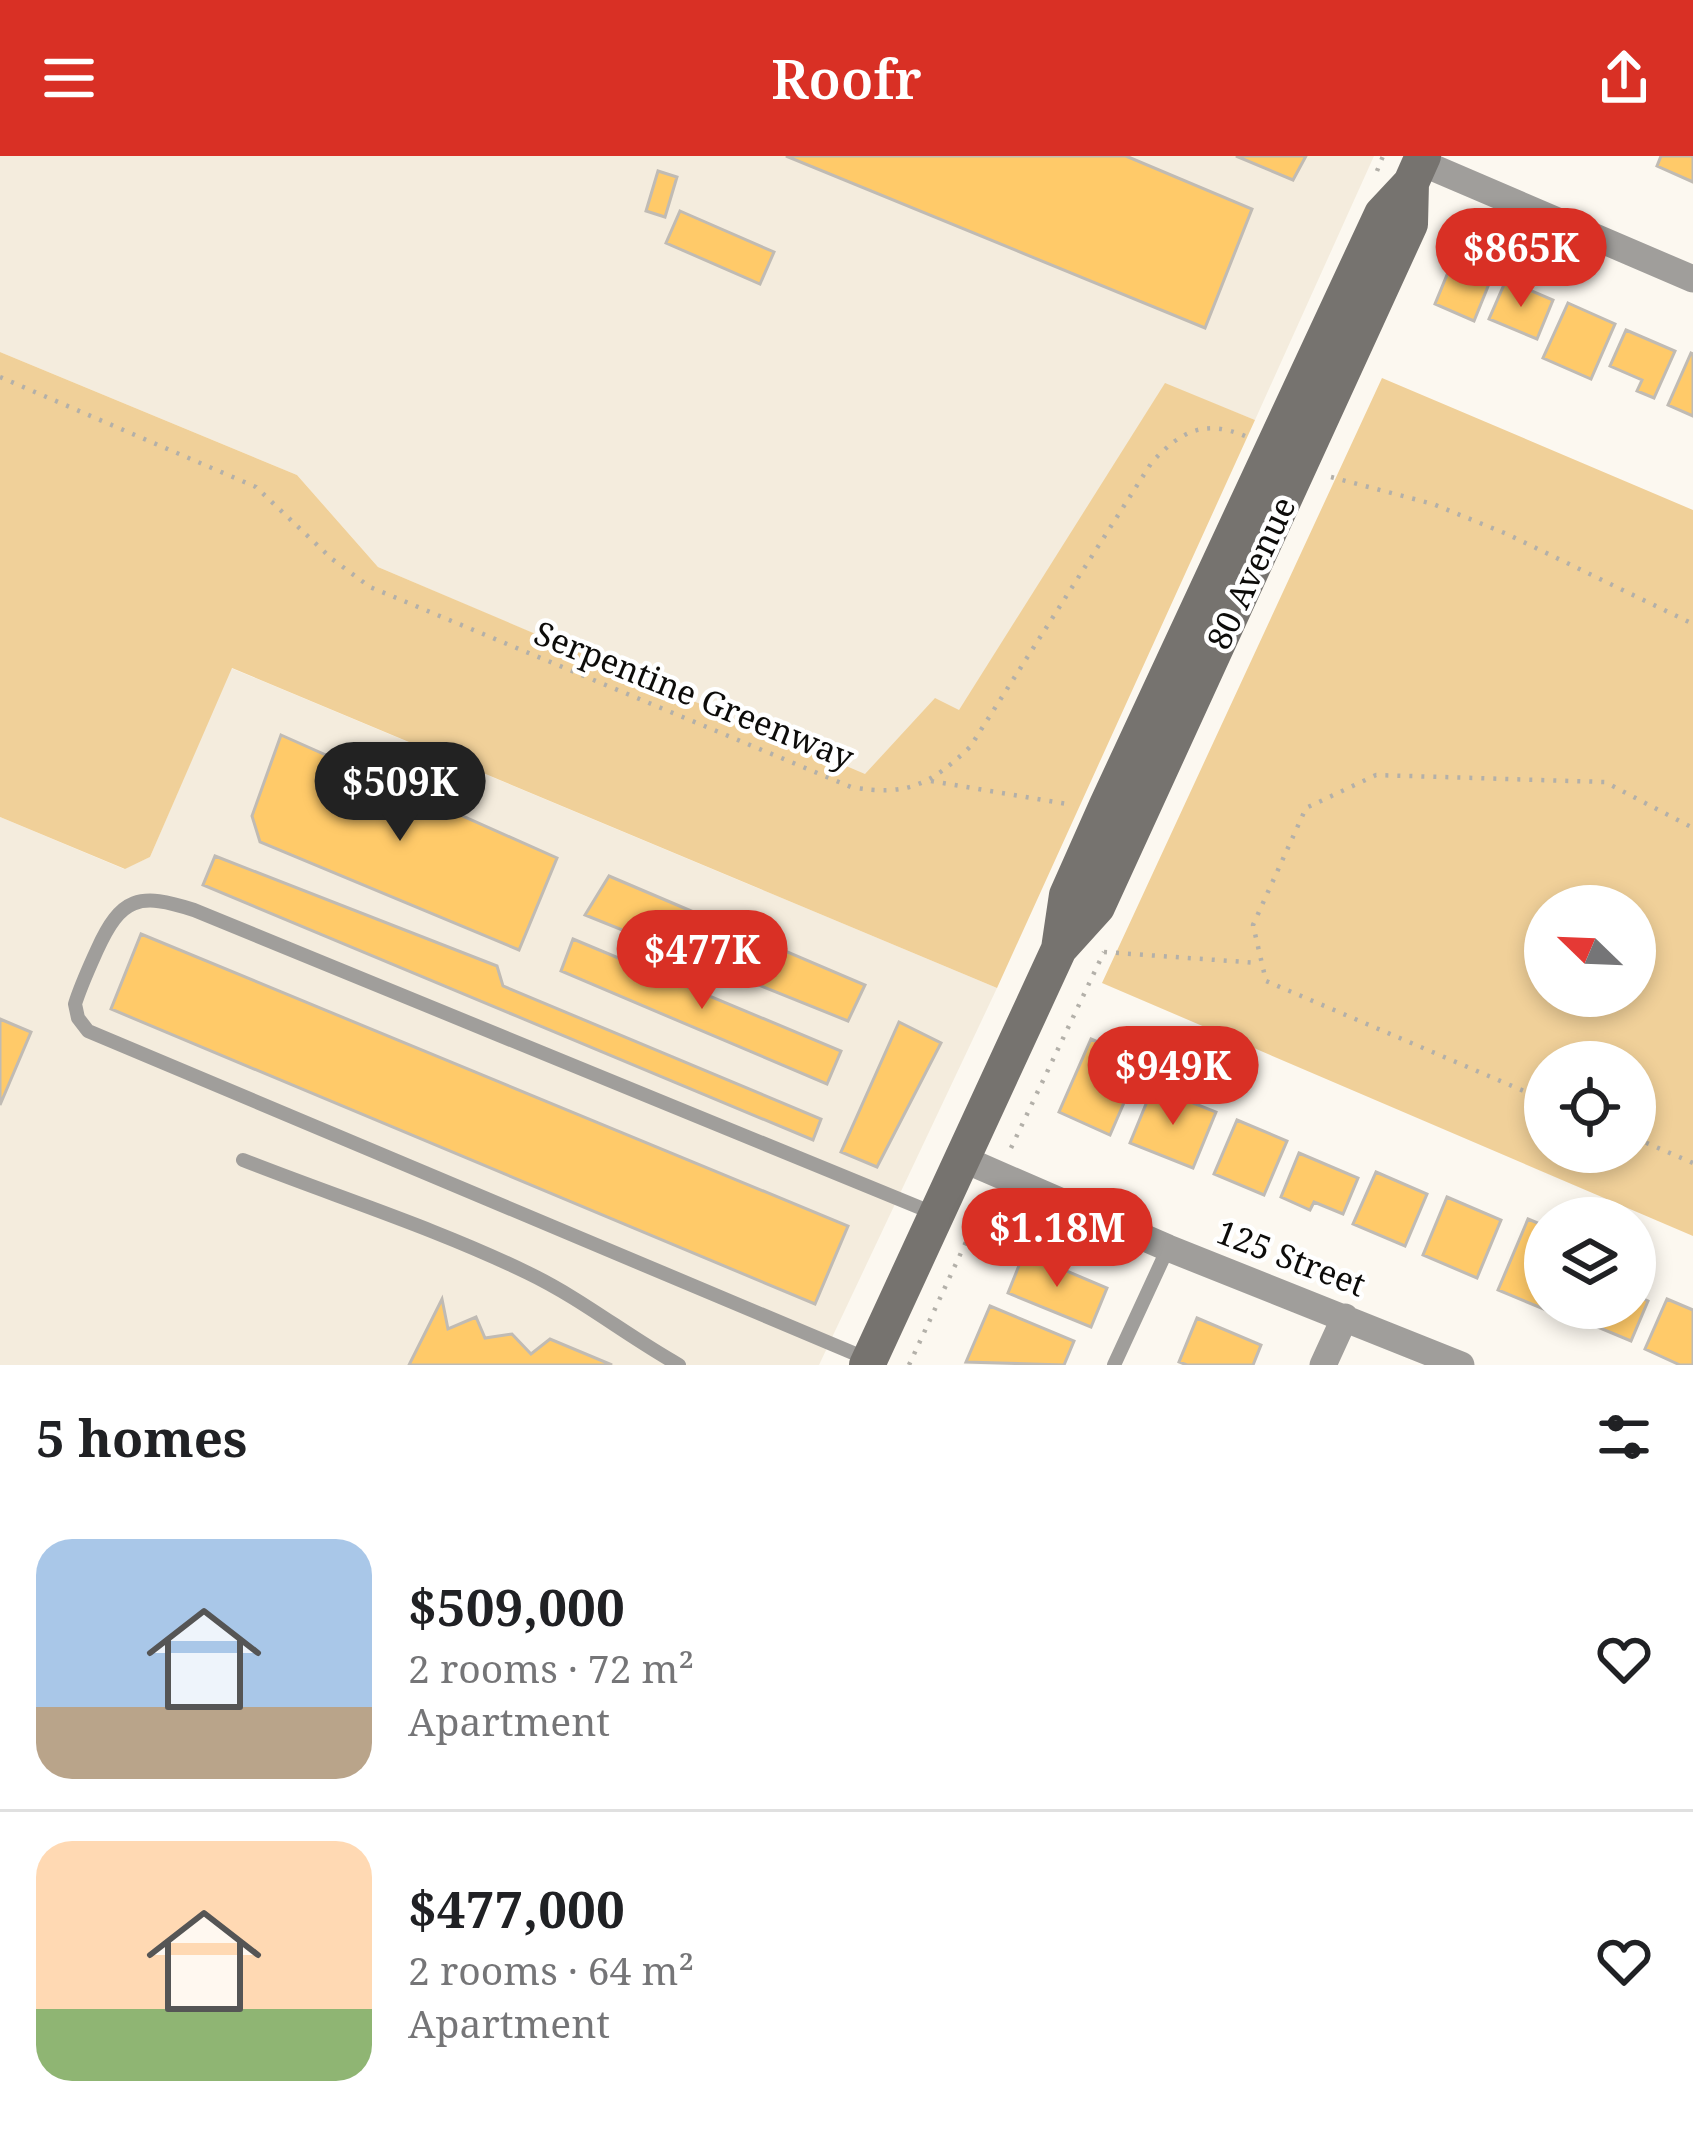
<!DOCTYPE html>
<meta charset="utf-8">
<style>
body{margin:0;font-family:"Noto Serif",serif;background:#f6f6f6;color:#202124;height:100vh;display:flex;flex-direction:column;font-size:45px;white-space:nowrap}
*{box-sizing:border-box;margin:0}
p{font-size:39px;color:#757577}
.icon{flex:none;width:66px;height:66px;fill:none;stroke:currentColor;stroke-width:2;stroke-linecap:round;stroke-linejoin:round}
.map{position:relative;height:1209px;overflow:hidden}
.drawer{display:flex;flex-direction:column;background:#fff;flex:1}
.drawer>*{flex:none}
.needle{width:78px;rotate:293deg}
.controls{position:absolute;left:1524px;top:729px;display:grid;gap:24px}
.controls a{display:grid;place-items:center;width:132px;height:132px;border-radius:50%;background:#fff;box-shadow:0 6px 18px #0003;font-size:60px}
.price{position:absolute;translate:-50% -102px;padding:0 27px;border-radius:42px;background:#d93025;color:#fff;font-size:39px;line-height:78px;filter:drop-shadow(0 3px 6px #0008)}
.price::after{content:'';position:absolute;left:50%;top:72px;width:36px;height:27px;margin-left:-18px;background:inherit;clip-path:polygon(0 0,100% 0,50% 100%)}
.price.current{background:#222;color:#fff}
ul{padding:0;list-style:none}
li{display:flex;align-items:center;gap:36px;height:300px;padding:0 36px}
li+li{border-top:3px solid #e0e0e0}
li span{display:grid;place-items:center;flex:none;width:336px;height:240px;border-radius:36px;color:#555}
li>.icon{margin-inline-start:auto}
span .icon{width:144px;height:144px;fill:#fffc;stroke-width:1}
li b{font-size:51px}
h2{display:flex;justify-content:space-between;align-items:center;height:144px;padding:0 36px;font-size:51px}
header{display:flex;justify-content:space-between;align-items:center;height:156px;padding:0 36px;background:#d93025;color:#fff;font-size:54px;font-weight:600}
.map>svg:first-child{display:block}
.built{fill:#f4ecdd}
.green{fill:#f0d099;fill-rule:evenodd}
.building{fill:#ffca69;stroke:#c0bbb4;stroke-width:3}
.lines{fill:none;stroke-linecap:round;stroke-linejoin:round}
.path{stroke:#b3b0a9;stroke-width:4.5;stroke-dasharray:3 9;stroke-linecap:butt}
.lane{stroke:#a09e9b;stroke-width:14}
.street{stroke:#a09e9b;stroke-width:27}
.secondary{stroke:#76736f;stroke-width:36}
.labels{text-anchor:middle;stroke-width:9;stroke-linejoin:round;paint-order:stroke}
.street-label{font-size:33px;fill:#0d0c0a;stroke:#fff}
</style>
<header><svg class="icon" aria-label="menu" viewBox="0 0 24 24"><path d="M4 6h16M4 12h16M4 18h16"/></svg>Roofr<svg class="icon" aria-label="share" viewBox="0 0 24 24"><path d="M12 15V3M7 8l5-5 5 5M5 13v7h14v-7"/></svg></header>
<div class="map">
<svg width="1693" height="1209" viewBox="0 0 1693 1209">
<rect width="100%" height="100%" fill="#fcf8f0"/>
<path class="built" d="M0,0h1374l-119,264 -90,-36 -206,327 -24,-12 -70,76 -487,-208 -81,-92 -297,-123z
M231,512l766,320 -178,377h-819v-548l124,52 26,-12z"/>
<path class="green" d="M0,196l297,123 81,92 487,207 70,-76 24,12 206,-327 90,37 -258,568 -765,-320 -82,189 -25,12 -125,-52z
M1382,222l311,132v726l-591,-253zM1635,750v90h-90v-90zM1635,906v90h-90v-90z"/>
<path class="building" d="M786,0h340l126,53 -47,119z
M1236,0h70l-13,24z
M1661,0h32v26l-36,-16z
M658,15l19,6 -12,40 -19,-6z
M680,55l94,41 -14,32 -94,-41z
M1456,97l39,16 -21,52 -39,-17z
M1506,124l47,20 -16,39 -48,-20z
M1568,147l47,21 -24,55 -48,-21z
M1626,174l49,21 -21,47 -17,-7 5,-11 -32,-14z
M1691,197l2,1v62l-25,-11z
M281,579l276,123 -38,92 -259,-108 -8,-26z
M215,700l282,110 6,20 318,133 -8,21 -610,-255z
M609,720l256,109 -17,36 -263,-106z
M141,778l707,292 -33,78 -704,-295z
M573,783l268,112 -14,33 -266,-113z
M0,863l31,13 -31,73z
M899,866l42,21 -64,124 -36,-15z
M1091,883l51,22 -32,74 -51,-23z
M1153,931l63,25 -23,56 -63,-25z
M1237,964l50,21 -23,54 -50,-21z
M1299,997l59,25 -15,36 -29,-12 -4,8 -29,-13z
M1376,1016l51,22 -22,52 -52,-22z
M1447,1041l54,23 -24,58 -54,-23z
M1528,1063l17,7v82h8l-2,4 -53,-22z
M1024,1097l83,35 -16,39 -83,-34z
M1635,1139l13,6 -17,40 -60,-25 3,-8h61z
M442,1143l6,30 28,-12 9,21 27,-4 19,20 19,-15 62,26h-203z
M1667,1143l26,11v55h-13l-35,-16z
M990,1150l84,35 -10,24 -98,-3z
M1197,1162l64,27 -8,20h-66l-8,-3z"/>
<g class="lines">
<path class="path" d="M1377,15l6,-15
M0,221l256,110 76,72 38,28 481,200c56,10 80,-3 119,-40l182,-285c29,-31 52,-43 93,-26
M1331,321l102,27 74,30 186,90
M931,625l142,24
M1104,796l155,11
M1545,944l-279,-119 -13,-56 53,-117 70,-33 229,7 88,46
M1635,982l58,25
M1011,992l93,-196
M909,1209l76,-164"/>
<path class="lane" d="M243,1004c94,37 195,69 285,113 54,26 99,63 151,92
M865,1202l-777,-327 -10,-13 -3,-14c6,-19 14,-36 22,-54 24,-53 42,-58 97,-40l739,303
M1114,1209l54,-117"/>
<path class="street" d="M1420,6l273,117
M963,1003l205,89 293,117
M1323,1209l22,-48"/>
<path class="secondary" d="M1059,793l38,-42 313,-683 1,-41
M867,1209l192,-416 8,-54 40,-90 275,-591 29,-31 12,-27"/>
</g>
<g class="labels">
<g class="street-label">
<text transform="translate(1251 417) rotate(-65)" y="12">80 Avenue</text>
<text transform="translate(694 539) rotate(22)" y="12">Serpentine Greenway</text>
<text transform="translate(1291 1102) rotate(21)" y="12">125 Street</text>
</g>
</g>
</svg>
<div class="controls">
<a><svg class="needle" viewBox="-14 -14 28 28"><path d="M0-13l5 13h-10z" fill="#e53935"/><path d="M0 13l5-13h-10z" fill="#757577"/></svg></a>
<a><svg class="icon" aria-label="locate" viewBox="0 0 24 24"><circle cx="12" cy="12" r="6"/><path d="M12 2v4M12 18v4M2 12h4M18 12h4"/></svg></a>
<a><svg class="icon" aria-label="layers" viewBox="0 0 24 24"><path d="M12 4l9 5-9 5-9-5zM3 14l9 5 9-5"/></svg></a>
</div>
<b class="price" style="left:1521px;top:154px">$865K</b>
<b class="price current" style="left:400px;top:688px">$509K</b>
<b class="price" style="left:702px;top:856px">$477K</b>
<b class="price" style="left:1173px;top:972px">$949K</b>
<b class="price" style="left:1057px;top:1134px">$1.18M</b>
</div>
<section class="drawer">
<h2>5 homes<svg class="icon" aria-label="filters" viewBox="0 0 24 24"><path d="M4 7h16M4 17h16"/><circle cx="9" cy="7" r="2"/><circle cx="15" cy="17" r="2"/></svg></h2>
<ul>
<li><span style="background:linear-gradient(#a9c7e8 70%,#b9a48a 0)"><svg class="icon" aria-label="home" viewBox="0 0 24 24"><path d="M3 11l9-7 9 7M6 9v11h12V9"/></svg></span><div><b>$509,000</b><p>2 rooms · 72 m²</p><p>Apartment</p></div><svg class="icon" aria-label="heart" viewBox="0 0 24 24"><path d="M12 20l-8-8c-3-5 5-10 8-4 3-6 11-1 8 4z"/></svg></li>
<li><span style="background:linear-gradient(#ffd9b3 70%,#8fb573 0)"><svg class="icon" aria-label="home" viewBox="0 0 24 24"><path d="M3 11l9-7 9 7M6 9v11h12V9"/></svg></span><div><b>$477,000</b><p>2 rooms · 64 m²</p><p>Apartment</p></div><svg class="icon" aria-label="heart" viewBox="0 0 24 24"><path d="M12 20l-8-8c-3-5 5-10 8-4 3-6 11-1 8 4z"/></svg></li>
</ul>
</section>
